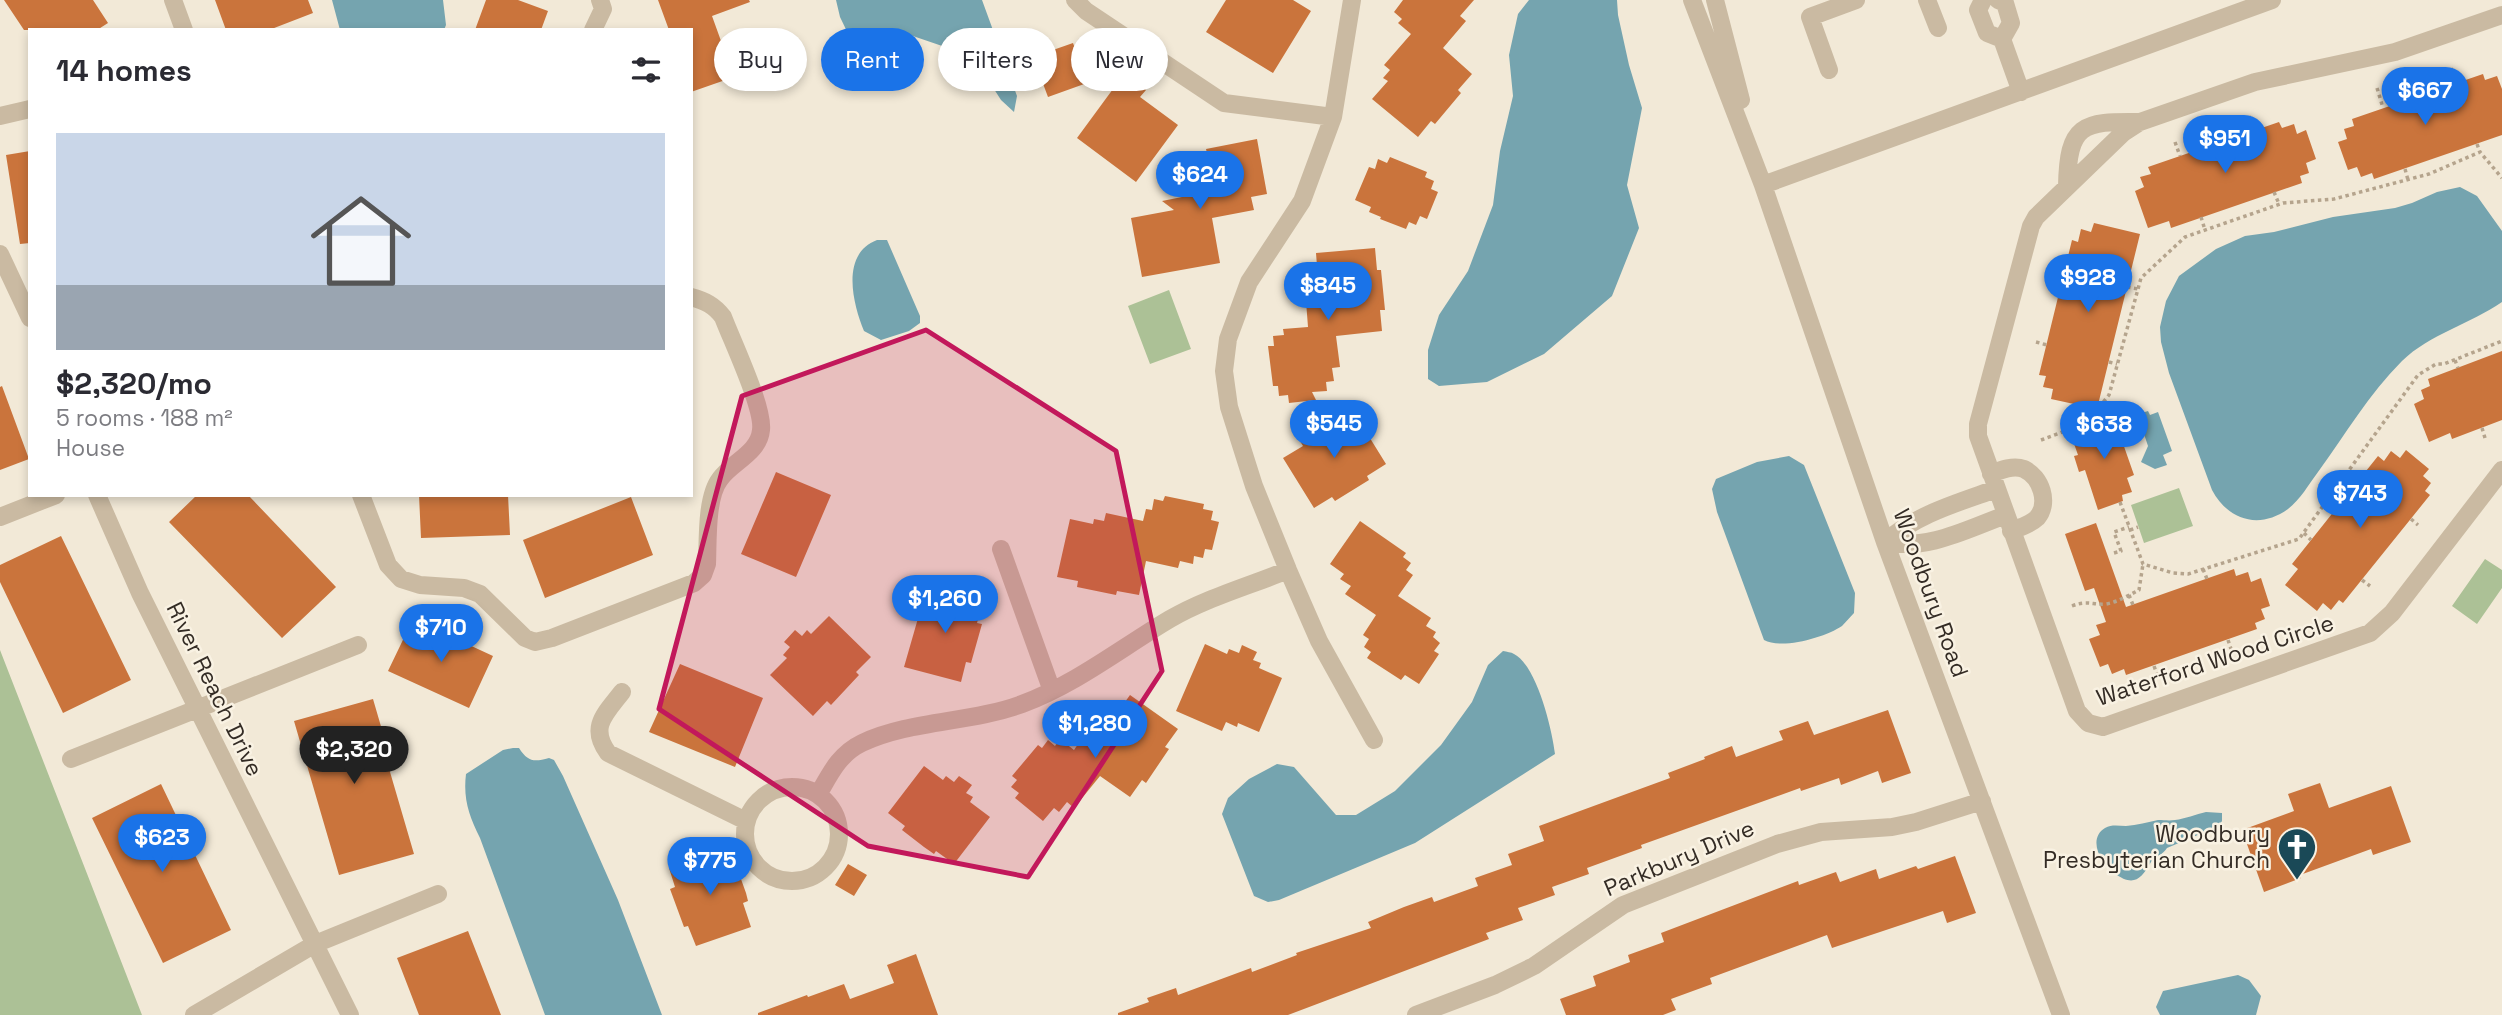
<!DOCTYPE html>
<meta charset="utf-8">
<style>
body{margin:0;font-family:"Space Grotesk",sans-serif;background:#f7f7f7;color:#2b2b33;height:100vh;display:flex;flex-direction:column;font-size:26px;white-space:nowrap}
*{box-sizing:border-box;margin:0}
p{font-size:23px;color:#7c7c81}
.icon{flex:none;width:38px;height:38px;fill:none;stroke:currentColor;stroke-width:2;stroke-linecap:round;stroke-linejoin:round}
.map{position:relative;flex:1;overflow:hidden}
.details{position:absolute;left:28px;top:28px;width:665px;height:469px;display:flex;flex-direction:column;background:#fff;border-radius:0px;box-shadow:0 4px 10px #0003}
.details>*{flex:none}
.guide{position:absolute;left:714px;top:28px;width:665px;height:63px;display:flex;gap:14px}
.price{position:absolute;translate:-50% -60px;padding:0 16px;border-radius:24px;background:#1a73e8;color:#fff;font-size:23px;line-height:46px;filter:drop-shadow(0 2px 4px #0008)}
.price::after{content:'';position:absolute;left:50%;top:42px;width:21px;height:16px;margin-left:-10px;background:inherit;clip-path:polygon(0 0,100% 0,50% 100%)}
.price.active{background:#222;color:#fff}
ul{padding:0;list-style:none}
li{display:grid;align-content:center;gap:14px;height:371px;padding:0 28px}
li span{display:grid;place-items:center;height:217px;border-radius:0px;color:#555}
li>.icon{margin-inline-start:auto}
span .icon{width:126px;height:126px;fill:#fffc;stroke-width:1}
li b{font-size:30px}
h2{display:flex;justify-content:space-between;align-items:center;height:84px;padding:0 28px;font-size:30px}
.tag{padding:0 24px;border-radius:32px;background:#fff;box-shadow:0 4px 10px #0003;font-size:24px;line-height:63px}
.tag.active{background:#1a73e8;color:#fff}
.map>svg:first-child{display:block}
.green{fill:#acc196}
.water{fill:#75a4af}
.building{fill:#ca743c}
.lines{fill:none;stroke-linecap:round;stroke-linejoin:round}
.path{stroke:#b5a48d;stroke-width:3.5;stroke-dasharray:3.5 3.5;stroke-linecap:butt}
.minor{stroke:#cabaa2;stroke-width:18}
.marked{fill:#c2185b;fill-opacity:0.2;stroke:#c2185b;stroke-width:5;stroke-linejoin:round}
.labels{text-anchor:middle;stroke-width:5;stroke-linejoin:round;paint-order:stroke}
.street-label{font-size:23px;fill:#342c25;stroke:#f9f2e3}
.poi-label{font-size:23px;fill:#342c25;stroke:#f9f2e3;text-anchor:end}
</style>
<div class="map">
<svg width="2502" height="1015" viewBox="0 0 2502 1015">
<rect width="100%" height="100%" fill="#f2e9d7"/>
<path class="green" d="M1169,290l22,59 -41,15 -22,-58z
M2179,488l14,38 -49,17 -13,-38z
M2485,559l17,11v18l-25,36 -25,-18z
M0,650l142,365h-142z"/>
<path class="water" d="M332,0h111l3,25 -2,5h-104z
M836,0h146l35,96 -3,16 -13,-12 -25,-39 -28,-13 -38,-13 -36,-1 -20,12 -14,-29z
M1529,0h88l1,15 11,50 13,43 -15,77 12,43 -27,68 -68,58 -57,28 -48,4 -11,-7v-29l11,-35 29,-44 25,-66 7,-54 13,-55 -4,-41 9,-41z
M2460,187l17,9 25,35v71c-32,22 -72,32 -100,59 -33,33 -57,74 -84,111 -9,12 -18,28 -30,37 -29,21 -60,11 -76,-19l-43,-117 -8,-31 -1,-15 6,-26 13,-25 37,-27 29,-13 29,-4 59,-15 62,-9 17,-5 25,-11z
M877,240h10l33,76v7l-11,8 -28,9 -17,-9c-11,-27 -24,-77 13,-91z
M2148,411l2,4 8,-3 14,39 -9,4 4,10 -12,4 -14,-7 7,-16 -4,-12 -7,-3 -5,-15z
M1789,456l15,9 51,128 -1,20c-4,4 -8,9 -12,13 -16,11 -60,24 -78,14l-47,-128 -5,-23 4,-10 41,-17z
M1503,651c4,1 8,1 11,3 23,12 38,75 41,100l-140,89 -136,57 -11,2 -14,-6 -32,-82 6,-16 21,-19 28,-15 17,3 42,48h20l39,-24 46,-46 31,-43 16,-37z
M513,748h6c9,14 15,14 30,10l5,2 9,16 55,124 44,115h-117l-65,-177c-11,-22 -17,-39 -14,-64l37,-24z
M2206,812l16,1v8l-3,5 -52,22c-4,7 -12,8 -16,14 -10,18 -18,25 -37,11 -13,-9 -27,-34 -9,-45 7,-4 14,-2 21,-2 11,-1 22,-4 32,-6 6,0 11,1 17,0 10,-1 21,-6 31,-8z
M2238,975l11,5 12,16 -5,19h-96l-4,-8 7,-16z"/>
<path class="building" d="M4,0h89l15,23 -11,7h-73z
M215,0h93l5,13 -44,17h-43z
M486,0h32l30,11 -7,19h-66z
M658,0h91l1,2 -38,14 22,61 -43,15v-62h-22z
M1226,0h67l18,11 -38,62 -67,-41z
M1403,0h71l-14,16 6,5 -23,27 29,26 -14,16 3,3 -26,31 -4,-3 -13,16 -46,-38 16,-18 -5,-3 7,-8 -6,-5 27,-31 -13,-11 4,-4 -8,-7z
M1073,43l14,40 -39,14 -15,-40z
M1124,74l22,16 -6,7 38,28 -42,57 -59,-44z
M2483,74l2,6 12,-4 5,13v46l-128,44 -2,-6 -11,4 -4,-10 -9,3 -10,-28 9,-3 -3,-10 10,-3 -2,-7z
M2279,122l3,6 12,-4 3,10 9,-4 10,29 -10,4 3,10 -9,3 2,7 -131,45 -2,-7 -21,7 -13,-37 9,-4 -4,-10 11,-3 -3,-7z
M1257,139l10,55 -16,3 3,13 -42,8 8,45 -78,14 -11,-59 43,-8 -12,-9 35,-7 -6,-30 18,-3 -3,-12z
M30,151v92l-10,1 -14,-89z
M1390,157l37,15 -2,5 9,4 -3,8 7,3 -11,27 -7,-3 -4,9 -7,-3 -3,7 -26,-10 1,-2 -12,-5 2,-5 -16,-7 14,-33 6,2 3,-10 9,4z
M2094,223l46,11 -43,175 -46,-10 2,-10 -10,-2 3,-11 -7,-1 33,-135 6,2 3,-13 10,3z
M1375,248l2,22h4l4,40h-5l2,21 -46,5 4,31 -8,1 2,13 -8,1 1,9 -15,1 4,8 -27,3 -1,-8 -9,1 -1,-10h-5l-5,-40h6l-1,-10 11,-1 -1,-6 25,-2 -3,-39h9l-1,-9h5l-2,-26z
M2502,351v69l-50,19 -2,-6 -21,9 -15,-38 10,-5 -3,-9 9,-4 -2,-7z
M2,386l27,73 -29,11v-83z
M1328,414l2,16 25,-16 31,50 -19,12 2,4 -34,21 -3,-4 -18,11 -31,-50 20,-12 -3,-5 9,-5 -5,-7z
M2113,415l21,60 -7,3 5,14 -10,3 1,6 -25,9 -13,-40 -6,2 -5,-16 4,-1 -7,-20 8,-3 -2,-4z
M2406,450l23,19 -6,7 8,7 -6,8 5,4 -87,108 -4,-3 -8,10 -8,-7 -6,8 -32,-26 13,-16 -6,-5 86,-108 6,5 7,-10 9,7z
M776,472l55,23 -35,82 -55,-23z
M197,495h51l88,92 -54,51 -113,-116z
M419,495h89l2,40 -89,3z
M1165,496l39,8 -1,5 10,2 -2,9 8,2 -7,28 -7,-1 -2,9 -9,-2 -1,8 -13,-3 -2,7 -32,-7 -7,34 -22,-4 -1,4 -39,-8 1,-6 -21,-4 13,-58 23,5 1,-5 10,2 2,-8 37,8 3,-12 6,1 2,-11 9,2z
M631,497l22,58 -108,43 -22,-58z
M1360,521l46,32 -3,4 8,6 -5,7 7,5 -15,21 33,22 -5,8 10,6 -3,5 7,6 -6,8 5,3 -20,30 -14,-9 -4,5 -34,-22 4,-6 -7,-5 5,-8 -6,-4 13,-20 -31,-21 6,-8 -11,-7 4,-5 -14,-10z
M2096,523l30,84 108,-38 2,7 12,-4 3,10 10,-4 9,28 -9,3 4,10 -10,4 2,6 -131,46 -2,-6 -12,5 -4,-10 -8,3 -11,-28 11,-4 -4,-10 10,-3 -12,-34 -9,3 -20,-57z
M61,536l70,144 -68,33 -63,-131v-17z
M927,587l56,15 -6,21 5,1 -11,39 -5,-1 -5,20 -57,-15z
M829,616l42,41 -15,15 3,3 -28,30 -4,-4 -14,15 -43,-41 17,-17 -4,-3 7,-8 -6,-5 11,-12 7,6 5,-6 4,4z
M413,619l80,37 -24,52 -81,-37z
M1205,644l22,10 2,-5 10,4 3,-8 15,7 -4,8 8,3 -2,5 23,10 -23,54 -21,-9 -1,4 -11,-5 -4,9 -46,-20z
M680,664l83,34 -28,69 -86,-35z
M1130,695l48,34 -13,18 4,2 -23,34 -4,-3 -12,17 -30,-21 -26,32 -7,-6 -8,10 -5,-4 -11,13 -28,-23 4,-5 -8,-6 6,-7 -5,-4 26,-31 4,3 6,-8 7,6 5,-7 14,11 24,-35 8,5 5,-7 4,3z
M373,699l14,48 -4,1 31,106 -75,21 -45,-154z
M1888,710l23,63 -29,10 -4,-12 -37,14 -2,-7 -38,13 -1,-3 -159,57 1,3 -55,20 2,6 -37,13 3,8 -37,13 5,12 -37,13 3,6 -201,76h-170v-2l31,-11 -2,-4 29,-10 2,7 73,-27 1,4 45,-17 -1,-2 75,-25 -3,-6 36,-15 28,-10 2,5 44,-16 -3,-8 37,-13 -4,-11 36,-13 -5,-15 131,-48 -2,-5 37,-14 -1,-2 28,-11 4,11 47,-17 -4,-9 29,-10 6,14z
M924,766l19,14 3,-4 8,6 5,-6 13,9 -6,8 7,4 -3,5 20,15 -36,47 -18,-13 -2,3 -10,-7 -22,-17 3,-4 -17,-13z
M2320,783l9,25 62,-22 20,56 -38,13 -2,-6 -71,26 1,3 -37,14 -22,-62 52,-19 -6,-17z
M161,784l70,146 -68,33 -71,-145z
M724,848l8,22 5,-2 9,25 2,8 -5,2 8,24 -55,19 -8,-20 -4,1 -14,-38 5,-2 -6,-19z
M1955,856l21,57 -29,10 -4,-12 -111,37 -5,-13 -117,43 2,6 -41,15 5,11 -13,5h-97l-6,-16 36,-13 -3,-10 37,-14 -2,-7 36,-13 -3,-9 137,-52 1,4 37,-13 4,10 36,-13 3,10 37,-13 2,3z
M848,864l19,11 -13,21 -19,-11z
M468,931l33,84h-82l-22,-57z
M916,954l22,61h-180v-2l49,-18 1,2 36,-13 6,15 44,-16 -7,-18z"/>
<g class="lines">
<path class="path" d="M2451,68l5,15
M2377,88l6,20
M2249,116l5,15
M2175,142l5,14
M2477,144l3,8
M2405,169l3,11
M2274,192l5,12
M2201,217l4,13
M2057,267l8,2
M2127,287l11,2
M2036,342l11,3
M2455,360l3,8
M2109,362l8,2
M2482,428l3,10
M2041,440l64,-24 -4,-11 8,-10 32,-117 44,-41 98,-34 51,-4 95,-25 51,-22 22,26
M2350,470l10,9
M2120,502l23,62 30,9 15,1 111,-35 119,-164 18,-11h8l58,-23
M2411,519l7,6
M2130,530l8,-3
M2304,533l7,7
M2114,553l7,-2 -7,-19 15,-5
M2203,569l4,10
M2362,580l8,6
M2129,595l4,10
M2072,606c15,-6 20,-1 34,-2 12,-2 23,-9 33,-14l4,-26
M2228,640l3,9
M2154,666l3,8"/>
<path class="minor" d="M173,0l11,30
M1075,0l11,11 138,92 109,14
M1352,0l-19,117 -31,84 -53,81 -21,57 -4,32 5,36 25,79 34,84 31,71 55,99
M1692,0l71,185 122,357 176,473
M1715,0l26,100
M1927,0l11,28
M1983,0l-5,10 9,23 15,6 19,53
M1998,0l7,3 6,20 -9,16
M2502,15l-107,37 -140,30 -115,40 -17,11 -87,84 -5,9 -53,198v12l99,275 11,12 15,4 267,-94 22,-20 110,-143
M593,30l10,-21 -3,-9
M1829,70l-19,-53 46,-17
M0,116l30,-7
M1763,185l509,-185
M2067,187c1,-63 15,-66 73,-65
M0,254l30,64
M1991,474c10,-4 22,-9 33,-5 17,8 26,34 13,49 -7,7 -17,9 -26,13
M97,495l43,98 210,422
M361,495l27,70 13,14 19,6 44,3 16,6 45,44 10,4 17,-4 142,-55 9,-8 4,-11c1,-23 -1,-67 13,-85 12,-17 39,-26 41,-49 3,-22 -29,-89 -38,-113 -9,-12 -18,-16 -32,-20
M0,517l56,-22
M1885,542c43,9 82,-13 121,-27
M1885,542c32,-28 72,-39 111,-53
M1001,549l51,142
M622,692c-17,22 -33,35 -14,61l138,68
M71,759l287,-114
M745 834a47 47 0 1 1 94 0a47 47 0 1 1-94 0Z
M818,795c12,-21 21,-41 44,-52 49,-23 109,-20 160,-39 54,-20 99,-56 148,-85 36,-21 79,-33 118,-49
M194,1015l121,-71 123,-50
M1416,1015l79,-30 39,-19 89,-61 154,-61 44,-12 71,-5 24,-5 66,-21"/>
</g>
<path class="marked" d="M926,330l190,121 46,220 -134,206 -160,-31 -209,-137 83,-313z"/>
<defs>
<g id="church-pin" transform="scale(2.0125)"><path d="M0 17L-7.5 6A9.5 9.5 0 1 1 7.5 6Z" fill="#1a4957" stroke="#f9f2e3"/><path d="M-1.2-6h2.4v3.5h3.3v2.4h-3.3V6h-2.4V-.1h-3.3v-2.4h3.3Z" fill="#fff"/></g>
</defs>
<g fill-rule="evenodd">
<use href="#church-pin" x="2297" y="847"/>
</g>
<g class="labels">
<g class="street-label">
<text transform="translate(1931 593) rotate(70)" y="8">Woodbury Road</text>
<text transform="translate(2215 660) rotate(-18)" y="8">Waterford Wood Circle</text>
<text transform="translate(215 689) rotate(64)" y="8">River Reach Drive</text>
<text transform="translate(1679 858) rotate(-23)" y="8">Parkbury Drive</text>
</g>
<g class="poi-label">
<text x="2270" y="842">Woodbury<tspan x="2270" dy="26">Presbyterian Church</tspan></text>
</g>
</g>
</svg>
<b class="price" style="left:2425px;top:127px">$667</b>
<b class="price" style="left:2225px;top:175px">$951</b>
<b class="price" style="left:1200px;top:211px">$624</b>
<b class="price" style="left:2088px;top:314px">$928</b>
<b class="price" style="left:1328px;top:322px">$845</b>
<b class="price" style="left:1334px;top:460px">$545</b>
<b class="price" style="left:2104px;top:461px">$638</b>
<b class="price" style="left:2360px;top:530px">$743</b>
<b class="price" style="left:945px;top:635px">$1,260</b>
<b class="price" style="left:441px;top:664px">$710</b>
<b class="price" style="left:1095px;top:760px">$1,280</b>
<b class="price active" style="left:354px;top:786px">$2,320</b>
<b class="price" style="left:162px;top:874px">$623</b>
<b class="price" style="left:710px;top:897px">$775</b>
<div class="guide">
<a class="tag">Buy</a>
<a class="tag active">Rent</a>
<a class="tag">Filters</a>
<a class="tag">New</a>
</div>
<section class="details">
<h2>14 homes<svg class="icon" aria-label="filters" viewBox="0 0 24 24"><path d="M4 7h16M4 17h16"/><circle cx="9" cy="7" r="2"/><circle cx="15" cy="17" r="2"/></svg></h2>
<ul>
<li><span style="background:linear-gradient(#c9d6e8 70%,#9aa5b1 0)"><svg class="icon" aria-label="home" viewBox="0 0 24 24"><path d="M3 11l9-7 9 7M6 9v11h12V9"/></svg></span><div><b>$2,320/mo</b><p>5 rooms · 188 m²</p><p>House</p></div></li>
</ul>
</section>
</div>
